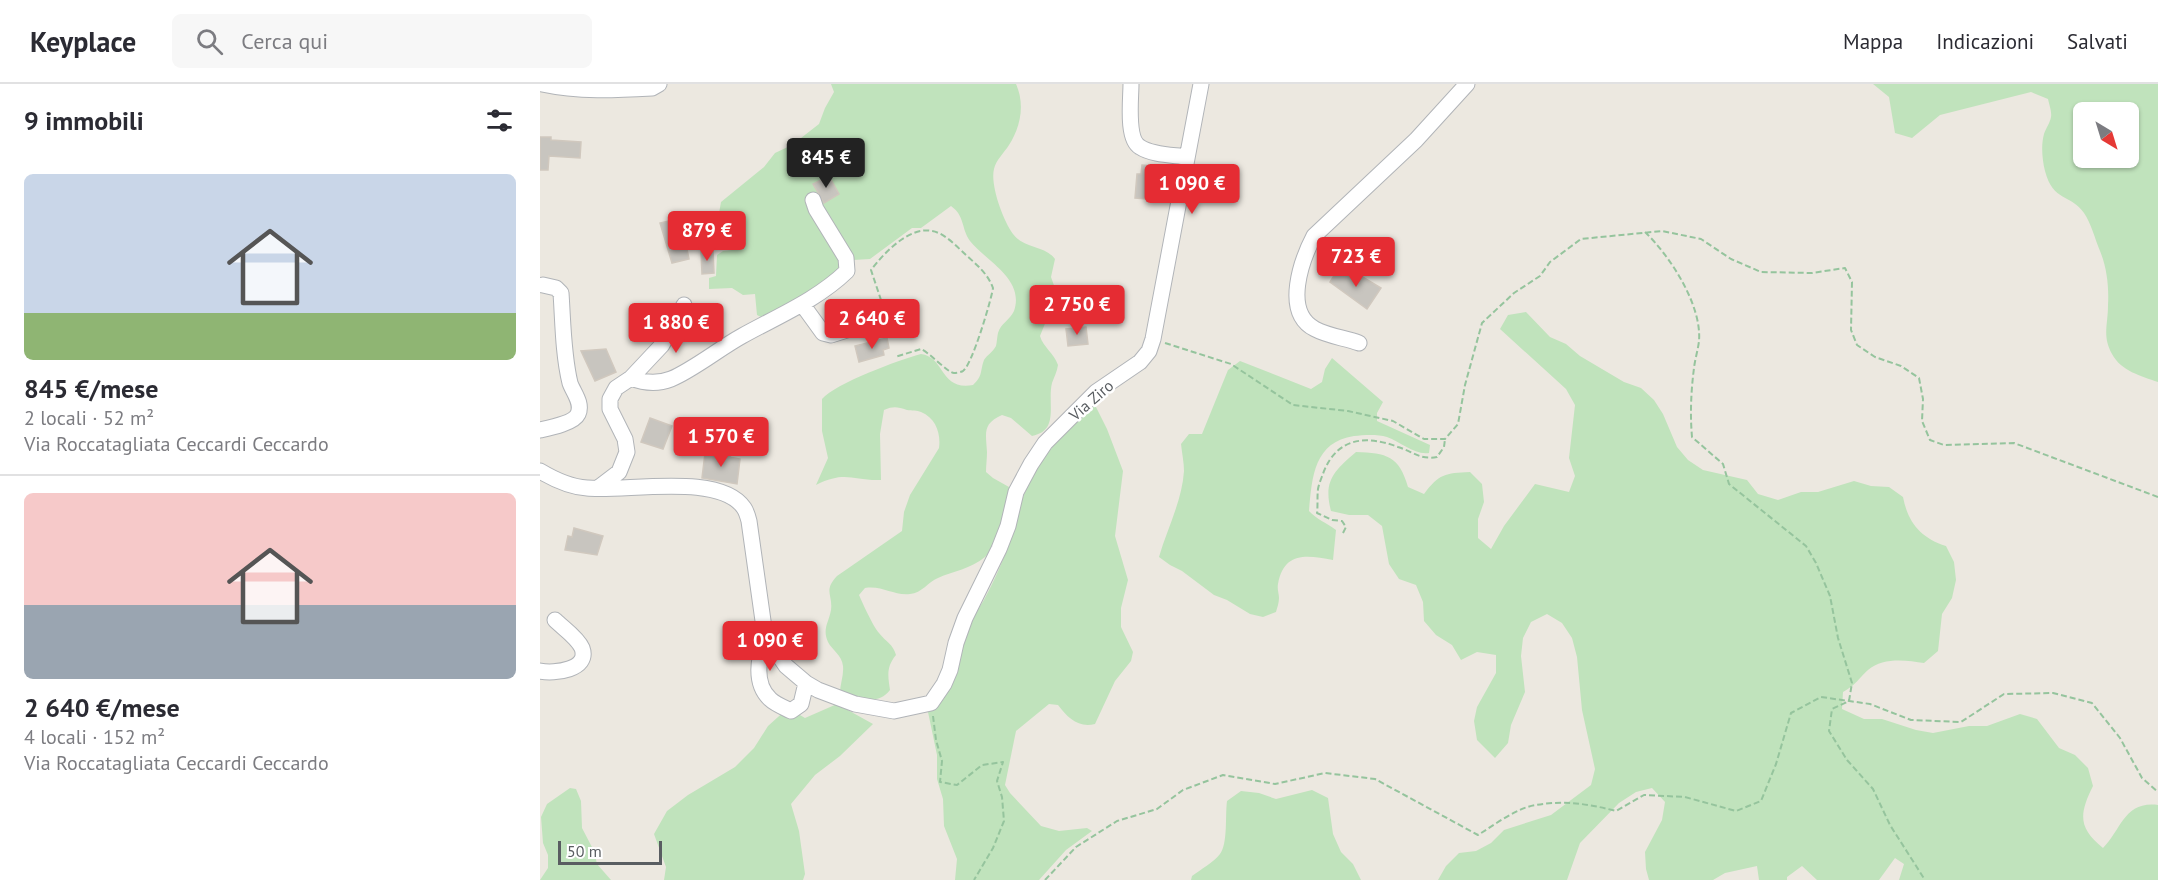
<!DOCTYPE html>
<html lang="it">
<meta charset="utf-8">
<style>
body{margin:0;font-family:"PT Sans",sans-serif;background:#f7f7f7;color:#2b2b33;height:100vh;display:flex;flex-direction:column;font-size:22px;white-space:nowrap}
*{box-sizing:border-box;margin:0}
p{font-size:20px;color:#7c7c81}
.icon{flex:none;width:33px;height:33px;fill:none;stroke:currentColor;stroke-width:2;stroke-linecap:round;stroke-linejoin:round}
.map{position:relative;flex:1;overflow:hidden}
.panel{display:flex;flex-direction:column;background:#fff;width:540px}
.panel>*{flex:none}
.needle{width:39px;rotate:142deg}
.controls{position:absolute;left:1533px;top:18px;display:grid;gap:12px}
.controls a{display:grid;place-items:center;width:66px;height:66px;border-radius:9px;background:#fff;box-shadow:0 2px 4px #0004;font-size:30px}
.scale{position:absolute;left:18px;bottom:15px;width:104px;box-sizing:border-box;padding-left:6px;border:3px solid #595d61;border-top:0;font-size:16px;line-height:21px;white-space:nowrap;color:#595d61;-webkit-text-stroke:4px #fff;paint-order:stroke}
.price{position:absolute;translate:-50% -51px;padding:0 14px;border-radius:6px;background:#e52c33;color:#fff;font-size:20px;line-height:39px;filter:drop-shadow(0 2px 3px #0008)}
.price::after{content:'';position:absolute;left:50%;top:36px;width:18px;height:14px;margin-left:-9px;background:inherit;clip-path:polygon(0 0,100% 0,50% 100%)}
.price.current{background:#222;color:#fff}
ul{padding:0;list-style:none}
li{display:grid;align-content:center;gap:12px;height:318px;padding:0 24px}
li+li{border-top:2px solid #e1e1e2}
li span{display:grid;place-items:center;height:186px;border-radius:9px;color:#555}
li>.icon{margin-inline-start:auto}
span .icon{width:108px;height:108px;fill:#fffc;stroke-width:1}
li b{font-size:26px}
h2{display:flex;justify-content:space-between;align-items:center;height:72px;padding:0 24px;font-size:26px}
header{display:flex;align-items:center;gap:36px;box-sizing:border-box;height:84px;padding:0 30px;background:#fff;border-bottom:2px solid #e1e1e2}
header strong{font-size:28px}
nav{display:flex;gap:33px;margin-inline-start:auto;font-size:21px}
.search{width:420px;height:54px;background:#f7f7f7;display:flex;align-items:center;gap:15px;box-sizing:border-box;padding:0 21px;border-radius:9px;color:#7c7c81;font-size:22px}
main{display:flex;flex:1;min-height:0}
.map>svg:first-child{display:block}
.green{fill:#c0e3bc;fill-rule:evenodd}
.building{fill:#c8c5bf;stroke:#d0c8be;stroke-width:1.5}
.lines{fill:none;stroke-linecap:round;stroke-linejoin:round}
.minor-casing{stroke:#b1b4b8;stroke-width:17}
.path{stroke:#95c49d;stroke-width:2;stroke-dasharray:6 3;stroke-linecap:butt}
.minor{stroke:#fff;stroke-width:15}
.labels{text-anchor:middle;stroke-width:5;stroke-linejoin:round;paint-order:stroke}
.street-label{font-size:16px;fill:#595d61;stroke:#fff}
</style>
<header>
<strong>Keyplace</strong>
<div class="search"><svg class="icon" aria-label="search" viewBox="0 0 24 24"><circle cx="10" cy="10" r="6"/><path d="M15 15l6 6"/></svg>Cerca qui</div>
<nav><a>Mappa</a><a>Indicazioni</a><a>Salvati</a></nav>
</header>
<main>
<section class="panel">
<h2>9 immobili<svg class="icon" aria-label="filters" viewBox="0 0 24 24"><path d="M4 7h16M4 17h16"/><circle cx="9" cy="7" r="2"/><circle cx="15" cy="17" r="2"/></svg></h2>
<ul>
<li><span style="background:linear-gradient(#c9d6e8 75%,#8fb573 0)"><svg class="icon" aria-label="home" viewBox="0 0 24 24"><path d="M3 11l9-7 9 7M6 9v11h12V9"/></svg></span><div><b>845 €/mese</b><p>2 locali · 52 m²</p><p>Via Roccatagliata Ceccardi Ceccardo</p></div></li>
<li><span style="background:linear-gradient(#f6c9c9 60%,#9aa5b1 0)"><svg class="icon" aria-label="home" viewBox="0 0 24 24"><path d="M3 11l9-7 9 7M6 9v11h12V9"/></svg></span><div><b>2 640 €/mese</b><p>4 locali · 152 m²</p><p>Via Roccatagliata Ceccardi Ceccardo</p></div></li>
</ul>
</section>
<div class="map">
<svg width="1618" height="796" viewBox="0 0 1618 796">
<rect width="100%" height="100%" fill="#ece8e0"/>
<path class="green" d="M291,0h185c9,20 5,42 -7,61 -5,8 -13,15 -15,24 -4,16 9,51 19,65 11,15 32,11 42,25l-4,18 6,17 -17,42c3,11 14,17 18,29 -1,7 -4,12 -6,18 -5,20 8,48 -20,53l-21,-18 -9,-3c-20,9 -16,18 -15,37 0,7 -1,13 -1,20l7,6 16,9c-2,16 -12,60 -24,70 -14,12 -32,14 -47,21 -10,4 -16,15 -28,16 -16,2 -28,-9 -45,-6l-6,7c4,9 14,31 20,38 7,9 14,11 17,22 -10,12 -8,21 -6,35 -13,17 -32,7 -50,3 0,-9 4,-18 3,-27 -1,-11 -11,-16 -15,-24 -6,-13 1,-20 3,-32 2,-16 -8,-19 6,-34l65,-45 2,-19 6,-17 29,-47c2,-14 -3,-30 -18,-36 -4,-2 -9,-1 -14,-2 -10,-3 -13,-4 -23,0l-4,24 1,46c-29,1 -35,-10 -65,5l12,-27 -6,-27v-32c14,-16 77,-39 99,-45 24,3 19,37 52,31 10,-9 7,-14 11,-25 3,-5 9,-8 12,-14 1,-4 1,-9 2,-13 3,-10 12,-13 16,-22 11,-32 -28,-50 -44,-70 -9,-13 -5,-25 -19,-35l-30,22h-9l-42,31 -17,1 -33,28 -57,30 -6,-3 -2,-21 -12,1 -11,-7 -23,1v-11l7,-2 1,-21 6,-4 9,-1 -10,-14 -4,-17 3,-17 43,-35 11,-14 17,-8 27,-21 6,-16 9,-16z
M1333,0h285v298c-17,-6 -37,-11 -46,-28 -10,-18 -4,-29 -4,-49 1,-18 -1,-37 -8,-54 -5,-12 -9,-28 -16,-38 -13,-19 -31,-11 -39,-42 -3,-12 -4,-26 -1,-37 2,-6 6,-11 7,-17 1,-5 -2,-13 -3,-18l-17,-7 -91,23 -28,23 -17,-5 -6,-36zM1544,28h44v46h-44z
M986,228l24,25 16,7 14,12 44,26 17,6 13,12 9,14 14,33 11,13 15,10 44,10 11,14 20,6 23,-8h17l36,-11 17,5 18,1 14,10c5,26 18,41 43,49l8,16 2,18 -4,18 -10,16 -4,37 -14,12c-18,-3 -41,-6 -56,7 -11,10 -10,13 -25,22l-1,17 22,10h18l34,11 17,3 36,-7h18l33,-12 17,5 22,29 16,7 13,13 5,18c-14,28 -15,42 10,62 19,-19 21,-47 55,-43v75h-259l5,-16 -9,-6 -16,22h-62l-15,-14 -15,11v3h-28l-2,-14 -32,7 -12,7h-64l-3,-11 -1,-17 17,-32 3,-18 -13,-14 -16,4 -17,11 -39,40 -13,37h-129l8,-14 13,-13 17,-2 15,-8 13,-13 47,-15 40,-30 4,-16 -13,-59 -5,-53 -5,-19 -10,-15 -15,-9 -16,8 -8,16 -2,18 4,36 -14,33 -3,18 -13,15 -18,-18 -3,-19 3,-14 19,-34v-18l-19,-3 -16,8 -9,-15 -16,-10 -12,-14 -1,-19 -7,-17 -17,-6 -10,-15 -7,-38 -14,-11h-19l-18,-4c-8,-30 3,-40 25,-59 31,1 43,4 52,35l16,7c15,-20 21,-21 46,-22l12,12 2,18 -6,17v19l13,11 13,-23 31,-42 34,8 6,-16 -6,-18 6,-53 -9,-16 -66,-60 8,-14z
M792,274l51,44 -6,11v8l53,24 -1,8c-15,2 -28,-11 -42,-16 -10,-3 -23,-2 -33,-1 -40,6 -42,41 -45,75 7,8 18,12 27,19l-3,30c-26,-5 -49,-9 -55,24 -1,5 1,10 1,14 0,5 -2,10 -3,14l-13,5 -13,-3 -23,-14 -13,-5 -32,-24 -12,-6 -11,-8c8,-28 23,-56 25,-86 0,-8 -2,-18 -3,-27l8,-10h13l26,-64 12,-9 71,28 11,-7 3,-13z
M555,321l12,24 16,42 -8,65 13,44 -7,28v19l12,25 -2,9 -16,20 -20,43c-17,4 -27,-6 -37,-19l-9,-1 -33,27 -11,54 5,8 31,33 18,5 28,-3 5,3 -26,19 -27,30h-84l2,-21 -13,-33 -1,-27 -6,-20v-24l-9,-43c33,-21 27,-56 42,-88 4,-10 11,-18 16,-28 7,-13 13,-27 19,-41 6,-14 9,-30 13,-44 15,-45 41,-77 77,-106z
M297,620l36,20 -33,32 -25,19 -24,29 8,27 6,43 -2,6h-139l2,-13 -12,-33 13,-23 21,-16 47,-28 19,-19 14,-22 20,-18 17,10z
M30,704l6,1 5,12 1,27 12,23 3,13 14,16h-71l8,-12v-13l-5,-12 -2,-26 6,-13z
M772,706l16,8 5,36 8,18 12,12 8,16h-170l1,-4c9,-7 21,-13 28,-22 8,-11 5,-38 7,-53l14,-10 18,2 17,6z"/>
<path class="building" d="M0,53h11v3l30,2 -1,16 -31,-2 -1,14h-8z
M602,81l22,2 -4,33 -25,-2 2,-24h4z
M289,92l10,18 -15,9 -11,-19z
M155,131l3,16 -14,3 5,25 -17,4 -12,-40z
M173,167l1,22 -12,1 -1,-22z
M798,185l19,13 4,-6 20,12 -14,21 -37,-27z
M546,243l2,17 -20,2 -2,-17z
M347,254l2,10 -6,2 1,5 -25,7 -4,-16z
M66,265l10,23 -21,9 -14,-30z
M110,334l22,8 -9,23 -22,-7z
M165,369l25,3 -1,1 11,2 -3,25 -35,-6z
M34,444l29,8 -6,19 -32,-5 3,-14 4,1z"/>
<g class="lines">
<g class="minor-casing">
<path id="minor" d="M2,0c37,8 74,6 110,4l7,-4
M591,0c0,15 -5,55 9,63 12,8 32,8 46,10
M262,220l21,29 8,2 35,-11 22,-1
M819,259c-14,-5 -31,-7 -44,-14 -33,-17 -13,-70 -1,-93l102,-96 51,-56
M91,294c13,5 27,6 40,1 22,-9 49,-31 71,-43 36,-20 75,-36 105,-65l-1,-13 -30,-49 -3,-9
M0,346c9,-2 34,-7 38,-16 5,-11 -5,-22 -8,-31 -7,-29 -7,-61 -9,-90l-5,-5 -13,-3
M0,387c15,9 30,16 47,17 38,4 133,-16 157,20 2,3 4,9 5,13l16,114 21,31 20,17 12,7 37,14 39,7 37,-8 13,-19 6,-14 6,-27 9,-25 34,-69 9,-23 8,-34 15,-28 14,-21 51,-51 44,-30 9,-11 4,-12 48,-255
M58,404l21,-16 8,-20 -2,-13 -15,-30v-10l6,-11 15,-10 31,-33 22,-40
M225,551c-5,20 -13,47 5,64 5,5 15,9 21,12l10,-7 5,-21
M0,587c14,3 50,-1 42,-23 -5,-11 -19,-20 -27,-28"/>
</g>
<path class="path" d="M1105,148c25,24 57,73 54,109 -1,9 -4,18 -5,27 -3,23 -4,46 -2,69l31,27 6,20 77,62 10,17 14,33 8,42 14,45 -3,18 -17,8 -3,22 18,29 26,29 17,36 35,55
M344,225l-13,-39c12,-16 38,-44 61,-39 13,2 25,16 34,24 11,10 22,19 27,33 -2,13 -21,77 -30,83 -1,1 -7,2 -9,2 -6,0 -24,-20 -33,-24l-26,8
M625,259l66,21 62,41 55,6 45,10 31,18h21l13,-15 7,-39 17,-62 32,-30 26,-17 10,-14 31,-23 81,-8 39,8 30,20 30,13 51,1 33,-5 7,14 -1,48 6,15 18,12 26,9 18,12 4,21 -1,22 8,19 14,5 70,-2 144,54
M803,449l3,-6 -4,-6 -10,-1 -15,-7c1,-8 0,-16 1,-24 1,-6 4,-12 6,-18 14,-34 43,-36 74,-24 16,5 22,13 39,10l7,-10 1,-8
M393,632l3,24 6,21 -2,21 17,3 25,-20 21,-3 -6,19 5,16 2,24 -11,27 -19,32
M505,796l31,-33 41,-26 40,-12 26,-19 40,-15 52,9 50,-11 50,6 103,56c18,-11 38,-27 58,-30 28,-5 53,-1 80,6l28,-16 41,2 51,14 25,-10 15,-37 15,-51 30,-16 49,7 41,16 50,2 43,-28 49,-1 39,10 28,35 22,40 16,14"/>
<use href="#minor" class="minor"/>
</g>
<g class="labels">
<g class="street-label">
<text transform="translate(551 316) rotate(-41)" y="6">Via Ziro</text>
</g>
</g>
</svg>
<div class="controls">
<a><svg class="needle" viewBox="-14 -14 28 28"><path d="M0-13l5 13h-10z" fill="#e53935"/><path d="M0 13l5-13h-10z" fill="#7c7c81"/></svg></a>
</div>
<div class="scale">50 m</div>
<b class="price current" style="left:286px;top:105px">845 €</b>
<b class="price" style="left:652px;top:131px">1 090 €</b>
<b class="price" style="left:167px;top:178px">879 €</b>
<b class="price" style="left:816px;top:204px">723 €</b>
<b class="price" style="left:537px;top:252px">2 750 €</b>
<b class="price" style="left:332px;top:266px">2 640 €</b>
<b class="price" style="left:136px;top:270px">1 880 €</b>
<b class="price" style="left:181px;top:384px">1 570 €</b>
<b class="price" style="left:230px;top:588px">1 090 €</b>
</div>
</main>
